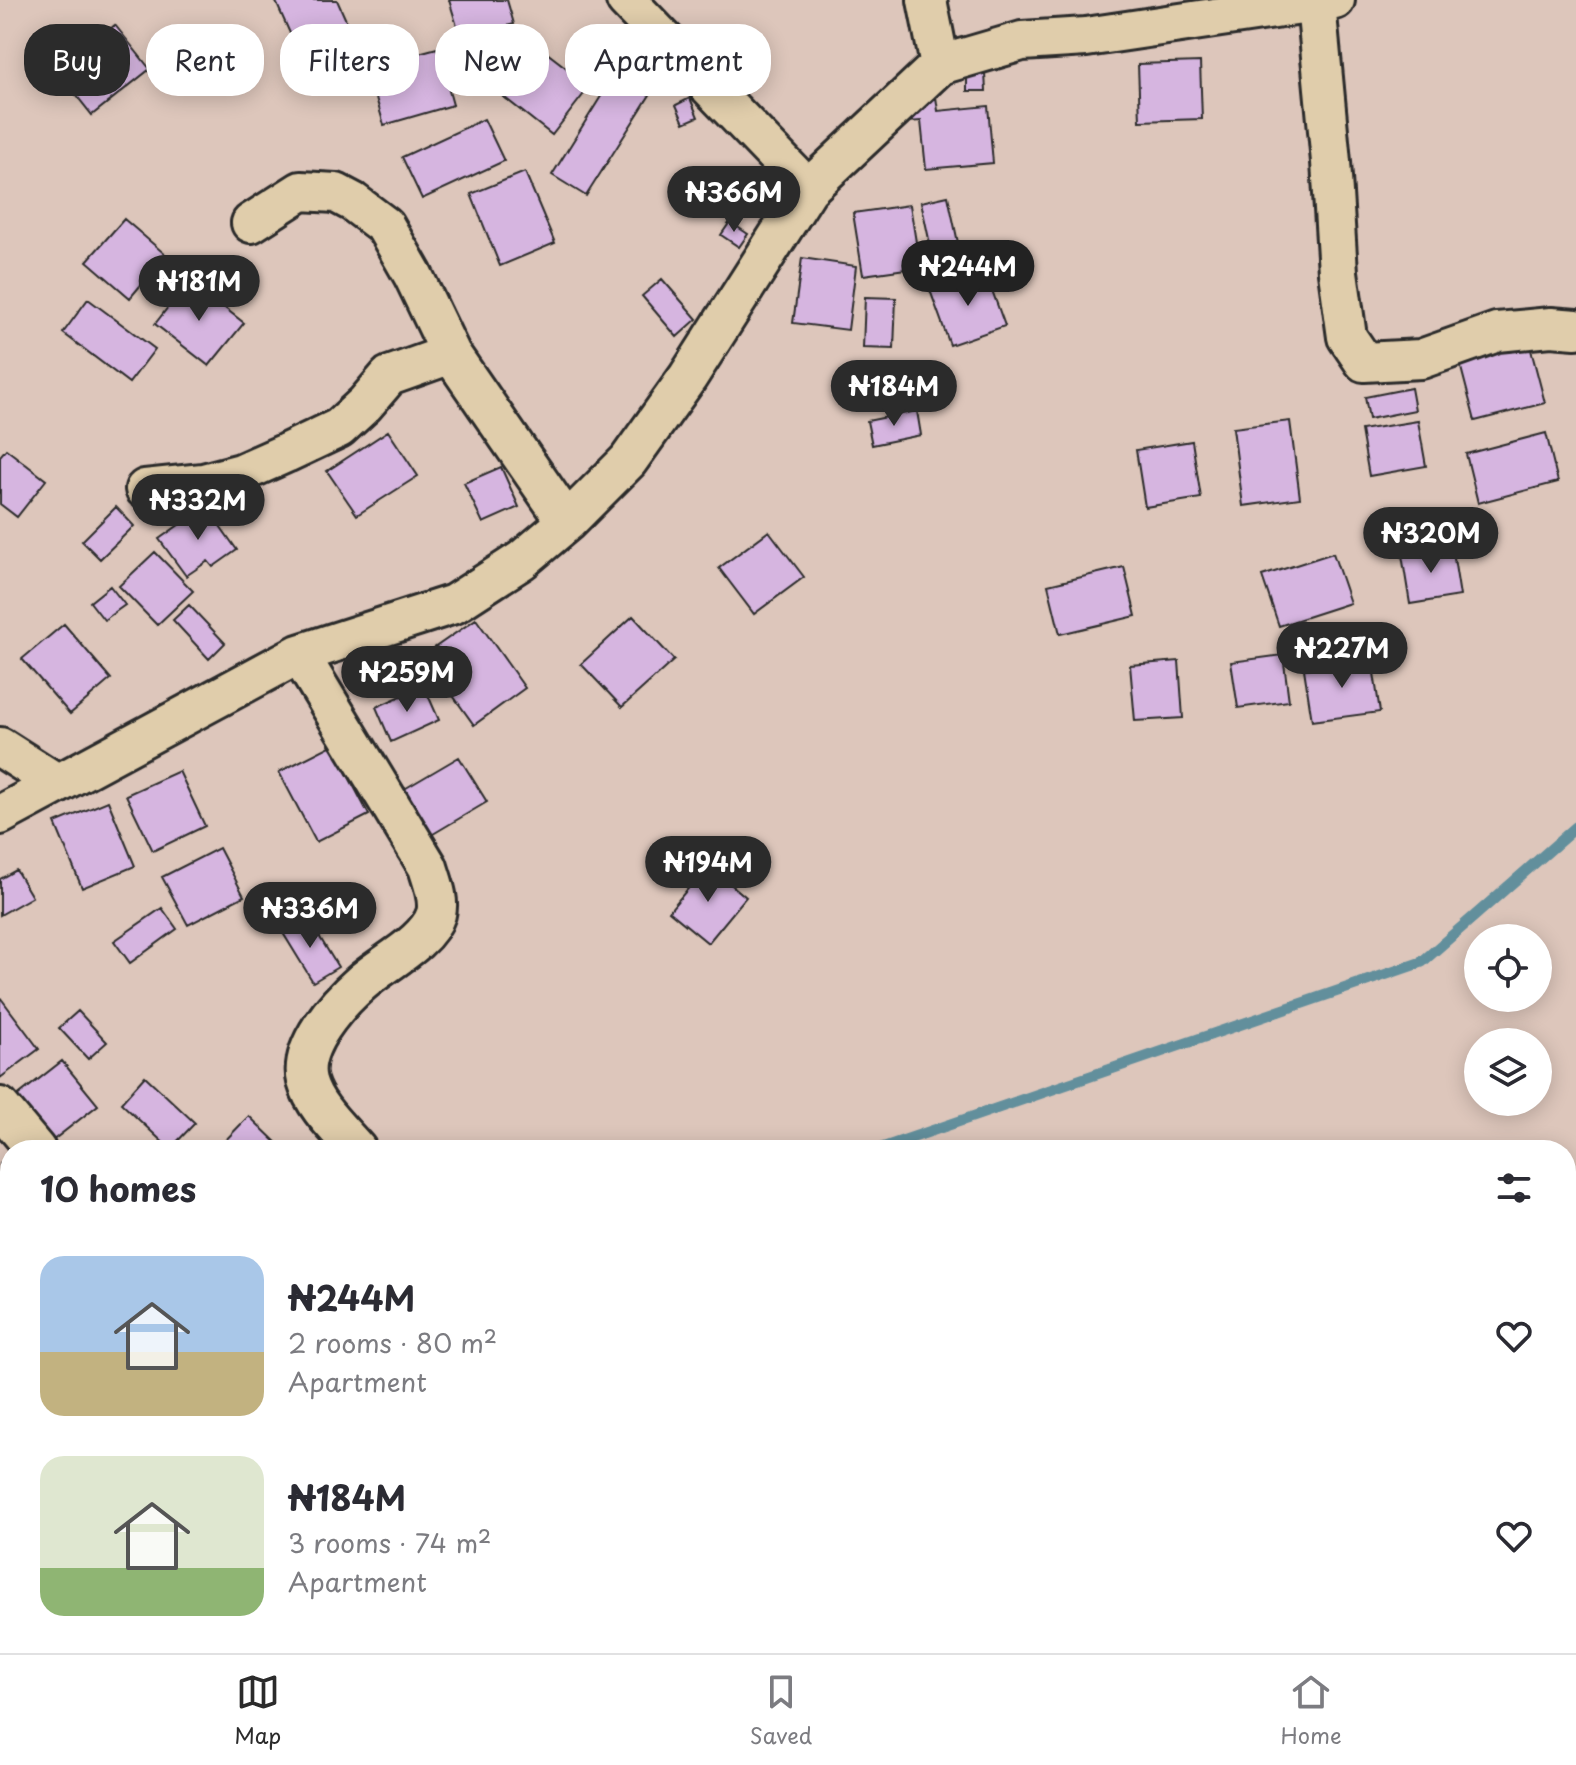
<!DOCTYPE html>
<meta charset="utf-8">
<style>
body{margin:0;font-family:"Playpen Sans",sans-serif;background:#f7f7f7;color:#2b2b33;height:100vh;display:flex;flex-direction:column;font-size:30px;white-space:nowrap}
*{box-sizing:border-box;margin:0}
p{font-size:26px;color:#7c7c81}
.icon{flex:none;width:44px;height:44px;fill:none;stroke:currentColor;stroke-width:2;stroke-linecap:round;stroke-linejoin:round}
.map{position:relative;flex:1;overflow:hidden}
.sheet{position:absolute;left:0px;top:1140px;width:1576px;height:514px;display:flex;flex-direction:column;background:#fff;border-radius:32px 32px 0 0;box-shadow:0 4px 20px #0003}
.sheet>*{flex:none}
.banner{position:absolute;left:24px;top:24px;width:800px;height:72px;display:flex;gap:16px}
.fabs{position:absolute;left:1464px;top:924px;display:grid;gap:16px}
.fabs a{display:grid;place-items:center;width:88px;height:88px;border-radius:50%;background:#fff;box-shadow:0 4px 20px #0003;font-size:40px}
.price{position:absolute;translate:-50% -68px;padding:0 18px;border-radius:28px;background:#2b2b2b;color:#fff;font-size:26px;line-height:52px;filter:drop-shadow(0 2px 4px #0008)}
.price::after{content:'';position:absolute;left:50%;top:48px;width:24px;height:18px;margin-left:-12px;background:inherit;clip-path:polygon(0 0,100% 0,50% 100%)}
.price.selected{background:#222;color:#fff}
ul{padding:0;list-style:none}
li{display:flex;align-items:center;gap:24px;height:200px;padding:0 40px}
li span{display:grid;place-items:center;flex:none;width:224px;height:160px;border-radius:24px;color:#555}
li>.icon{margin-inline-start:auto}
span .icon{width:96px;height:96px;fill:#fffc;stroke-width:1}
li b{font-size:34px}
h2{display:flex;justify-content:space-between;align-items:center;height:96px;padding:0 40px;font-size:34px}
.pill{padding:0 28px;border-radius:32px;background:#fff;box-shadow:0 4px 20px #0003;font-size:28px;line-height:72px}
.pill.selected{background:#2b2b2b;color:#fff}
.dock{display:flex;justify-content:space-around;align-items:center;height:112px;border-top:2px solid #e1e1e2;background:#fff;font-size:22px;color:#7c7c81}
.dock a{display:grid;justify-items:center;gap:4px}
.dock .selected{color:#2b2b2b}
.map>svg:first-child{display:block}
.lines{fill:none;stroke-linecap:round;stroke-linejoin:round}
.stream{stroke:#628f9c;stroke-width:11}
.building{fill:#d6b5e0;stroke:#2b2b2b;stroke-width:2}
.minor-casing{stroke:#2b2b2b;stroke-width:44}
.minor{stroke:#e0cdab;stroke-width:38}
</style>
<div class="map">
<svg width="1576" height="1653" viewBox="0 0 1576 1653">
<rect width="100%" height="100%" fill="#ddc6bb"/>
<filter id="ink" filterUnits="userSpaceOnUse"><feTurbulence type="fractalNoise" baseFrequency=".0125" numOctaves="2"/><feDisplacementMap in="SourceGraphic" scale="16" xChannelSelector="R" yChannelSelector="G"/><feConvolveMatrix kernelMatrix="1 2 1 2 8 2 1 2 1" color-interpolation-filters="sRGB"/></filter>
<g filter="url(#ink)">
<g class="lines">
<path class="stream" d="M876,1150l546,-188 154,-135
M313,1653l9,-9"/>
</g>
<path class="building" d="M280,0h57l20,45 -52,22 -29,-65z
M449,0h58l7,24 -53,15z
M115,25l35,44 -58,46 -35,-44z
M538,46l52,40 -38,49 -52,-41z
M437,48l16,57 -69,20 -17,-58z
M1200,62l2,57 -62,2 -2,-57z
M618,69l35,21 -67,106 -34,-21z
M967,73h18l1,18h-19z
M936,97l2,14 50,-5 5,57 -67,6 -5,-48 -13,1 -1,-22z
M690,98l8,19 -14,6 -8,-18z
M484,119l20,42 -82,38 -20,-42z
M525,172l30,71 -55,23 -29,-72z
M948,196l12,56 -27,6 -12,-56z
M910,205l10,62 -57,8 -10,-62z
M124,219l42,36 -36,43 -43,-37z
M730,222l18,12 -9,13 -18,-12z
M802,258l54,8 -8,64 -55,-7z
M985,271l20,55 -55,19 -20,-55z
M662,279l35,40 -20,18 -35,-41z
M189,280l55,43 -35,43 -54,-42z
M865,297l31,1 -2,51 -31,-1z
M88,299l67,50 -26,34 -66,-50z
M1529,342l16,61 -70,18 -16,-61z
M1411,388l4,22 -46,9 -4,-22z
M917,411l4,24 -49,10 -5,-24z
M1290,421l10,77 -57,8 -10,-78z
M1418,421l8,45 -57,10 -8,-46z
M388,431l30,45 -61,39 -30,-44z
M1546,433l12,49 -80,21 -12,-49z
M1192,441l9,57 -56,9 -9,-57z
M6,449l40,31 -29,37 -17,-13v-48z
M501,467l18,40 -36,16 -19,-40z
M206,506l31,44 -24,17 -5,-6 -22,15 -27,-37z
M116,507l18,19 -34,33 -18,-18z
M769,531l35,46 -50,37 -35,-46z
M1452,546l8,50 -50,8 -8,-49z
M155,552l38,39 -36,34 -38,-39z
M1333,553l17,50 -71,23 -17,-50z
M1124,567l12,49 -76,18 -12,-49z
M110,586l15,19 -21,15 -14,-18z
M189,605l36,38 -16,16 -36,-39z
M633,616l41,44 -52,47 -41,-43z
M476,619l49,69 -51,37 -50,-70z
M64,624l47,55 -41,35 -48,-55z
M1283,655l6,46 -51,7 -7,-46z
M1372,660l8,52 -68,9 -8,-52z
M1179,661l4,57 -48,3 -5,-56z
M424,686l15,34 -48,22 -15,-35z
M332,745l37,70 -53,27 -37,-70z
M459,757l28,45 -59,35 -27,-46z
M179,771l26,55 -52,25 -27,-56z
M108,801l27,65 -53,22 -27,-65z
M219,848l25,48 -56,29 -26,-48z
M708,865l38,32 -38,46 -39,-32z
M16,870l16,27 -32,18v-36z
M162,908l15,21 -47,34 -16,-22z
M308,918l30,49 -25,15 -30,-49z
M0,997l39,52 -39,29z
M78,1011l29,31 -19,17 -29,-31z
M62,1061l36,44 -46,36 -36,-44z
M145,1076l50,47 -25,26 -49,-46z
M249,1116l35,34h-68z
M0,1165l10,13v13l-10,8z
M10,1221v42l-10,-11v-22z
M0,1270l10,11v10l-10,9z
M554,1644h34l5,9h-56z"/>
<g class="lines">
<g class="minor-casing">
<path id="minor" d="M626,0l182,189
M927,0l13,65
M1316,4l15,158 7,110 9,65 17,25 57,-3 76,-27 54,-5 25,2
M251,223l50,-32 35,2 17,9 32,24 28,49 38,79 116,168
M145,489l58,-6 38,-10 45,-20 53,-25 26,-24 24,-28 62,-22
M299,654l129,213c4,14 12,32 8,47 -9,29 -53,49 -75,69 -24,21 -63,64 -54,98 7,26 32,48 50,69
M0,747l58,37
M0,815l299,-161 155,-50 68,-44 45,-38 61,-61 60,-84 120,-188 132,-124 82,-24 64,-4 249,-37
M0,1107l36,43
M1518,1644v9"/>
</g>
<use href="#minor" class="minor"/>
</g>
</g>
</svg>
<div class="fabs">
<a><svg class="icon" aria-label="locate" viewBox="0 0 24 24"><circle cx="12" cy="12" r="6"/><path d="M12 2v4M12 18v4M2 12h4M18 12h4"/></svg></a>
<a><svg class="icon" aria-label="layers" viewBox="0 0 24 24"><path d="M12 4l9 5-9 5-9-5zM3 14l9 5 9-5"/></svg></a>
</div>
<b class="price" style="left:734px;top:234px">₦366M</b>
<b class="price selected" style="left:968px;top:308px">₦244M</b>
<b class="price" style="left:199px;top:323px">₦181M</b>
<b class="price" style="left:894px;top:428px">₦184M</b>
<b class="price" style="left:198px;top:542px">₦332M</b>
<b class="price" style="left:1431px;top:575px">₦320M</b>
<b class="price" style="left:1342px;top:690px">₦227M</b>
<b class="price" style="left:407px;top:714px">₦259M</b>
<b class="price" style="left:708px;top:904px">₦194M</b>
<b class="price" style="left:310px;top:950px">₦336M</b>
<div class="banner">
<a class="pill selected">Buy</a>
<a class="pill">Rent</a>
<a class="pill">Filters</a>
<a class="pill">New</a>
<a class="pill">Apartment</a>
</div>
<section class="sheet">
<h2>10 homes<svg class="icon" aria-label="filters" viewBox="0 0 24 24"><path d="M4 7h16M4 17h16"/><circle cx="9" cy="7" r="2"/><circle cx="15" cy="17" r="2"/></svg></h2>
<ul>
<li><span style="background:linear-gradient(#a9c7e8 60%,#c2b280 0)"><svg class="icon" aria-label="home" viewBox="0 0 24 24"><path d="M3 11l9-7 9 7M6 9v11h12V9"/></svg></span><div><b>₦244M</b><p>2 rooms · 80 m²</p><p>Apartment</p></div><svg class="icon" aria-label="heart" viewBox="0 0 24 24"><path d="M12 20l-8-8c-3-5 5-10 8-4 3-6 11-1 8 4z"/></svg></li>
<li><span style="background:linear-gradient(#dfe7d0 70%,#8fb573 0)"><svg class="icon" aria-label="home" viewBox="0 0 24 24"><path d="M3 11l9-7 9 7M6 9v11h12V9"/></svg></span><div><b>₦184M</b><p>3 rooms · 74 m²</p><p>Apartment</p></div><svg class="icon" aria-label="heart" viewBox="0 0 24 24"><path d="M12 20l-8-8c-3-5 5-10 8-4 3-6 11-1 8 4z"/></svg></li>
</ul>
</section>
</div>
<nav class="dock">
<a class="selected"><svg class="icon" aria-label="map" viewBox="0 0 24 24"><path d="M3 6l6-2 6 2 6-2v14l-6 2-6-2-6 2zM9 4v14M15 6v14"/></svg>Map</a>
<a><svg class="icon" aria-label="saved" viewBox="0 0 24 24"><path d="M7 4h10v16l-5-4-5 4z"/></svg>Saved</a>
<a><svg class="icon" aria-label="home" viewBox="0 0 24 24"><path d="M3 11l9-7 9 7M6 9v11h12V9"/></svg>Home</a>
</nav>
